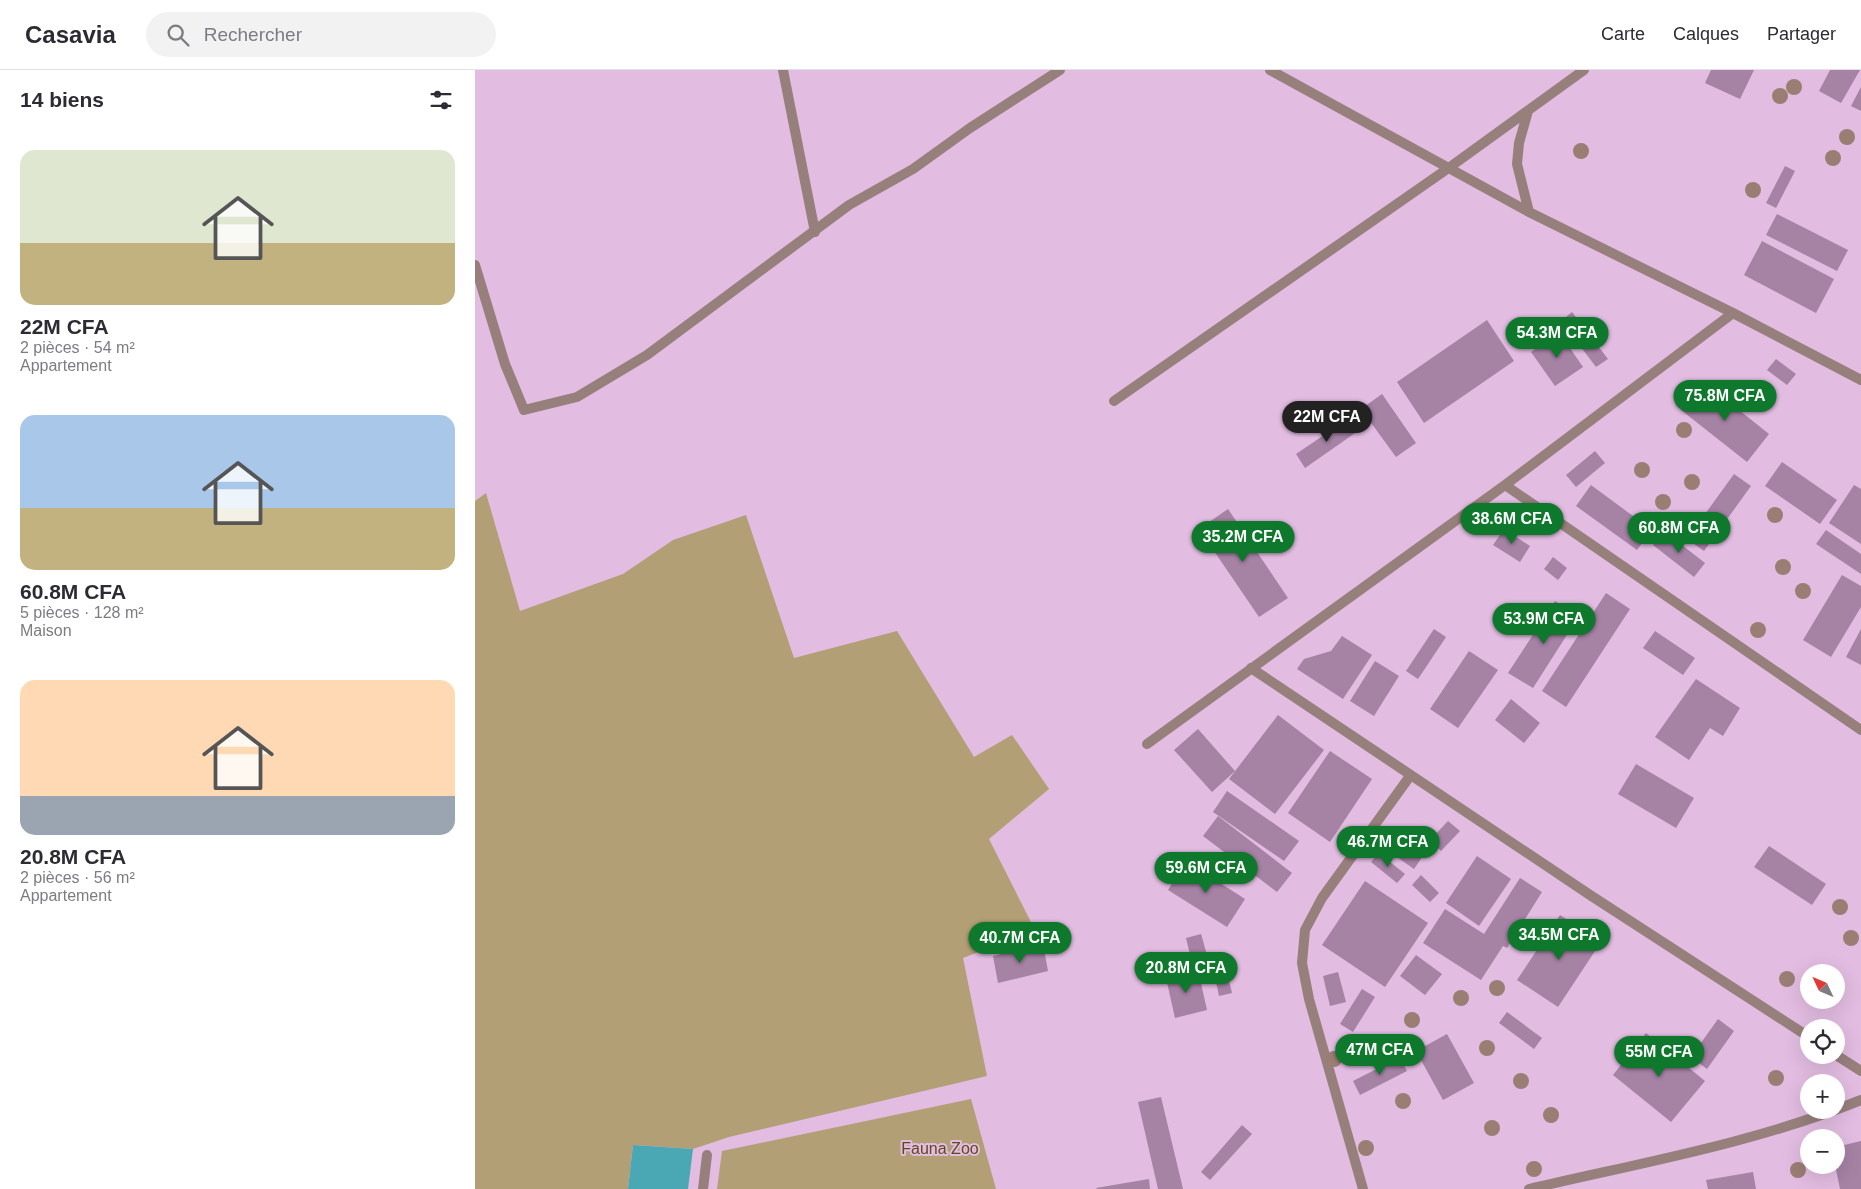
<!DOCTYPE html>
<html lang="fr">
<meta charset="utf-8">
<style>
body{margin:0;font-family:Arial,sans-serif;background:#f2f2f3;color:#2b2b33;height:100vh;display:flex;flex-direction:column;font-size:19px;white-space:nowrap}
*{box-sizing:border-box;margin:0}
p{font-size:16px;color:#7c7c81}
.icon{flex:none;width:28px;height:28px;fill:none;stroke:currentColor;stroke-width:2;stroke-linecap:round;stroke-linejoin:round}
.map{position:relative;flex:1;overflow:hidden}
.drawer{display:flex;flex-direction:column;background:#fff;width:475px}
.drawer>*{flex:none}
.needle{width:32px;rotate:314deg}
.controls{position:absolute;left:1325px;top:894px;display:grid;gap:10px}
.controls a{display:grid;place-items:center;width:45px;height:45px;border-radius:50%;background:#fff;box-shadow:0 5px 20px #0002;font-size:25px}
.price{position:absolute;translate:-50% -42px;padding:0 11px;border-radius:18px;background:#0e782c;color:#fff;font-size:16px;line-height:32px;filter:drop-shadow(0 1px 2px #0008)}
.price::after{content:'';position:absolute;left:50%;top:30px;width:15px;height:11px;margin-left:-8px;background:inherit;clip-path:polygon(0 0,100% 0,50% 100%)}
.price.current{background:#222;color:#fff}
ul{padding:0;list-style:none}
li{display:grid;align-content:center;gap:10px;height:265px;padding:0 20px}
li span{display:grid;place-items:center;height:155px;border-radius:15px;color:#555}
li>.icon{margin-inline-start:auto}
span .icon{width:90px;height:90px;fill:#fffc;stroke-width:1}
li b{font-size:21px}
h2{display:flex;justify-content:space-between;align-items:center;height:60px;padding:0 20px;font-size:21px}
header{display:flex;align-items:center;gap:30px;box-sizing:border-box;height:70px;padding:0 25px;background:#fff;border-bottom:1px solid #e1e1e2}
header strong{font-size:24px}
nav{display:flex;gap:28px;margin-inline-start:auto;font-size:18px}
.search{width:350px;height:45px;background:#f2f2f3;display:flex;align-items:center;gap:12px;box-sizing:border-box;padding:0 18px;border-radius:28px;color:#7c7c81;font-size:19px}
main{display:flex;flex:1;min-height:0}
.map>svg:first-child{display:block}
.green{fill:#b29f76}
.water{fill:#4aa8b4}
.building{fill:#a682a5}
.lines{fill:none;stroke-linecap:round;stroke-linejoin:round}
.street{stroke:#977f7c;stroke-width:10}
.tree{fill:#9a7e73}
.labels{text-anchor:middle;stroke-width:4;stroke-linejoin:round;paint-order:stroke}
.park-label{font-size:16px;fill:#5f4b19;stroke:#e2bce1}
</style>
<header>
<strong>Casavia</strong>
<div class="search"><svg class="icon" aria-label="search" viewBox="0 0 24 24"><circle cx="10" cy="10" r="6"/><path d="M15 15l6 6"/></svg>Rechercher</div>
<nav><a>Carte</a><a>Calques</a><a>Partager</a></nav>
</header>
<main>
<section class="drawer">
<h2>14 biens<svg class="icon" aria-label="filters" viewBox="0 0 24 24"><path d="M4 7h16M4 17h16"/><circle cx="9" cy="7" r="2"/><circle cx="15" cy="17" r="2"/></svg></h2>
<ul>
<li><span style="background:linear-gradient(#dfe7d0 60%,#c2b280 0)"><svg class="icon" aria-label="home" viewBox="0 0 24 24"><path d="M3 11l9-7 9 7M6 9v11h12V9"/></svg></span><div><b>22M CFA</b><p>2 pièces · 54 m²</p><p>Appartement</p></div></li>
<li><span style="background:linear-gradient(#a9c7e8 60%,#c2b280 0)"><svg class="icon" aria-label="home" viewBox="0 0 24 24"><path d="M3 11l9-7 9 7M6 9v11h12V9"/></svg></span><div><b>60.8M CFA</b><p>5 pièces · 128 m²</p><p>Maison</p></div></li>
<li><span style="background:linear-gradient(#ffd9b3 75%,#9aa5b1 0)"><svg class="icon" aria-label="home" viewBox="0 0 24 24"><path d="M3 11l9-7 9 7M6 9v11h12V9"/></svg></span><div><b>20.8M CFA</b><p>2 pièces · 56 m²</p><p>Appartement</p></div></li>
</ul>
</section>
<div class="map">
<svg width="1386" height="1119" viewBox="0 0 1386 1119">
<rect width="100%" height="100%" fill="#e2bce1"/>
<path class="green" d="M11,423l34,118 103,-37 50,-34 73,-25 48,143 103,-27 77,126 38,-22 37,54 -60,50 46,91 -72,28 24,118 -258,61 -36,12 -60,-4 -5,44h-153v-688z
M496,1029l25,90h-279l5,-38z"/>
<path class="water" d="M158,1075l60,4 -5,40h-60z"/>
<path class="building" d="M1236,0h43l-14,29 -35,-16z
M1355,0h30l-19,33 -22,-12z
M1386,17v24l-10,-5z
M1310,96l10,5 -19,37 -10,-5z
M1302,144l71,36 -11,21 -71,-36z
M1287,171l72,38 -18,34 -72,-38z
M1097,242l36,47 -12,8 -35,-46z
M1012,250l27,41 -90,62 -27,-41z
M1084,262l24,35 -28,19 -24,-34z
M1301,289l20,15 -9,11 -20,-15z
M1229,312l65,52 -22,28 -66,-52z
M907,324l34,49 -20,14 -35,-48z
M874,348l9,13 -53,37 -9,-14z
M1120,381l10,12 -29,24 -10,-12z
M1307,392l55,38 -17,24 -55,-38z
M1259,404l17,12 -47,65 -17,-12z
M1116,415l61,45 -15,20 -61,-44z
M1379,415l7,4v55l-32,-21z
M753,439l60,89 -29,19 -60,-88z
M1029,459l26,17 -10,16 -27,-17z
M1351,460l35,24v20l-45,-30z
M1189,461l41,32 -11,14 -41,-32z
M1078,487l14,11 -9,12 -14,-11z
M1367,505l19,11v21l-30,50 -28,-17z
M1131,523l24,16 -64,98 -24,-16z
M1080,531l24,15 -46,72 -25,-15z
M959,559l12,8 -28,42 -12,-8z
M1386,559v36l-15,-8z
M1180,561l40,27 -12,17 -40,-27z
M867,566l30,19 -29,44 -46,-30 7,-10 27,-8z
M994,581l29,19 -40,58 -28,-19z
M900,591l24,15 -25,40 -24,-15z
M1221,609l44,29 -17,28 -13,-8 -21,32 -34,-23z
M1036,629l29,24 -16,20 -29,-23z
M803,645l46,35 -49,64 -46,-35z
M723,659l37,42 -23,21 -38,-42z
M855,681l42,28 -42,63 -42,-29z
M1161,694l58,34 -18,30 -58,-34z
M752,721l72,50 -15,20 -71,-49z
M743,746l74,57 -15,19 -74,-56z
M973,751l12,10 -19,20 -11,-11z
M925,756l29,21 -15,22 -30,-21z
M1294,776l57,38 -14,21 -58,-38z
M904,783l26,21 -8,9 -26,-21z
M1002,786l34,23 -32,47 -33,-23z
M711,791l59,38 -18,28 -59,-37z
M946,805l18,18 -9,9 -18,-17z
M1045,808l22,14 -35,56 -4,-2 -22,34 -58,-37 22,-34 39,25z
M890,811l63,42 -43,64 -63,-42z
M1085,845l41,27 -43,65 -41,-27z
M726,864l6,21 -16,4 -5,-21z
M568,874l5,27 -50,12 -5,-27z
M941,885l26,19 -17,21 -25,-19z
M748,886l9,37 -13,3 -8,-37z
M723,900l9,40 -32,8 -9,-40z
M863,902l8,30 -16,4 -7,-30z
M887,919l13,8 -22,35 -13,-8z
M1032,942l35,26 -8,11 -35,-26z
M1243,949l16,12 -27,38 -16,-12z
M1171,963l59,48 -34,41 -58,-47z
M972,964l27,49 -31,17 -27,-49z
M925,987l7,14 -47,24 -7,-14z
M686,1027l22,92h-25l-20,-87z
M767,1055l10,9 -42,46 -9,-8z
M1386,1071v48h-21l-5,-24 1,-18z
M1278,1102l3,17h-48l-2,-9z
M674,1109l1,10h-53l-1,-1z"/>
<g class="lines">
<path class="street" d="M308,0l32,162
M795,0l259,142 204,101 128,67
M1053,41l-9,32 -2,21 12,48
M0,195l30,99 19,46 53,-13 70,-42 202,-150 64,-36 57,-41 90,-58
M639,331l336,-234 134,-97
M1030,415l356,245
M776,598l339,227 219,142
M672,674l358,-259 228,-172
M1361,985l25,16
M228,1119l4,-34
M888,1119l-54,-190 -7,-36 3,-33 17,-32 88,-122
M1054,1119c111,-26 226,-46 332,-89"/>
</g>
<g class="tree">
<circle cx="1319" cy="17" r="8"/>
<circle cx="1305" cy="26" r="8"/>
<circle cx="1372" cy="67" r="8"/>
<circle cx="1106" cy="81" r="8"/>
<circle cx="1358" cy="88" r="8"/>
<circle cx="1278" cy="120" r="8"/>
<circle cx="1209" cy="360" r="8"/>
<circle cx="1167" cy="400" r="8"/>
<circle cx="1217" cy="412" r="8"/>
<circle cx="1188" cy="432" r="8"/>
<circle cx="1300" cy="445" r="8"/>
<circle cx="1308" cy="497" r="8"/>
<circle cx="1328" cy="521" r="8"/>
<circle cx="1283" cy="560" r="8"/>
<circle cx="1365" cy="837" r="8"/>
<circle cx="1376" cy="868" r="8"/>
<circle cx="1312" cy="909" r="8"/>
<circle cx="1022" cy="918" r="8"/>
<circle cx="986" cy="928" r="8"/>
<circle cx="937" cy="950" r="8"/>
<circle cx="1012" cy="978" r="8"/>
<circle cx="859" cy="989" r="8"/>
<circle cx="1301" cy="1008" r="8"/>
<circle cx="1046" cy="1011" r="8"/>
<circle cx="928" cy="1031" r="8"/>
<circle cx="1076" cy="1045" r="8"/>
<circle cx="1017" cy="1058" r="8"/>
<circle cx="891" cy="1078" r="8"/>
<circle cx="1059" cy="1099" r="8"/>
<circle cx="1323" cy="1100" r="8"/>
</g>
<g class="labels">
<g class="park-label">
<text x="465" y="1084">Fauna Zoo</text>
</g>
</g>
</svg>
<div class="controls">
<a><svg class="needle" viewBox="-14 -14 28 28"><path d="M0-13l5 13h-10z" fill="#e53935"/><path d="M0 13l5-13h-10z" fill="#7c7c81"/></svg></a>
<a><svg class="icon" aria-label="locate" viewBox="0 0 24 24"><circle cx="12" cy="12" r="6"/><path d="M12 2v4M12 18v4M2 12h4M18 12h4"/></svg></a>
<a>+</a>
<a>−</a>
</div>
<b class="price" style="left:1082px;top:289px">54.3M CFA</b>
<b class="price" style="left:1250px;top:352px">75.8M CFA</b>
<b class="price current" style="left:852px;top:373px">22M CFA</b>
<b class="price" style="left:1037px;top:475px">38.6M CFA</b>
<b class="price" style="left:1204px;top:484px">60.8M CFA</b>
<b class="price" style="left:768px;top:493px">35.2M CFA</b>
<b class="price" style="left:1069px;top:575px">53.9M CFA</b>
<b class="price" style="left:913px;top:798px">46.7M CFA</b>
<b class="price" style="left:731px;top:824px">59.6M CFA</b>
<b class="price" style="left:1084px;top:891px">34.5M CFA</b>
<b class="price" style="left:545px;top:894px">40.7M CFA</b>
<b class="price" style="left:711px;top:924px">20.8M CFA</b>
<b class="price" style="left:905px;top:1006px">47M CFA</b>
<b class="price" style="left:1184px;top:1008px">55M CFA</b>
</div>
</main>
